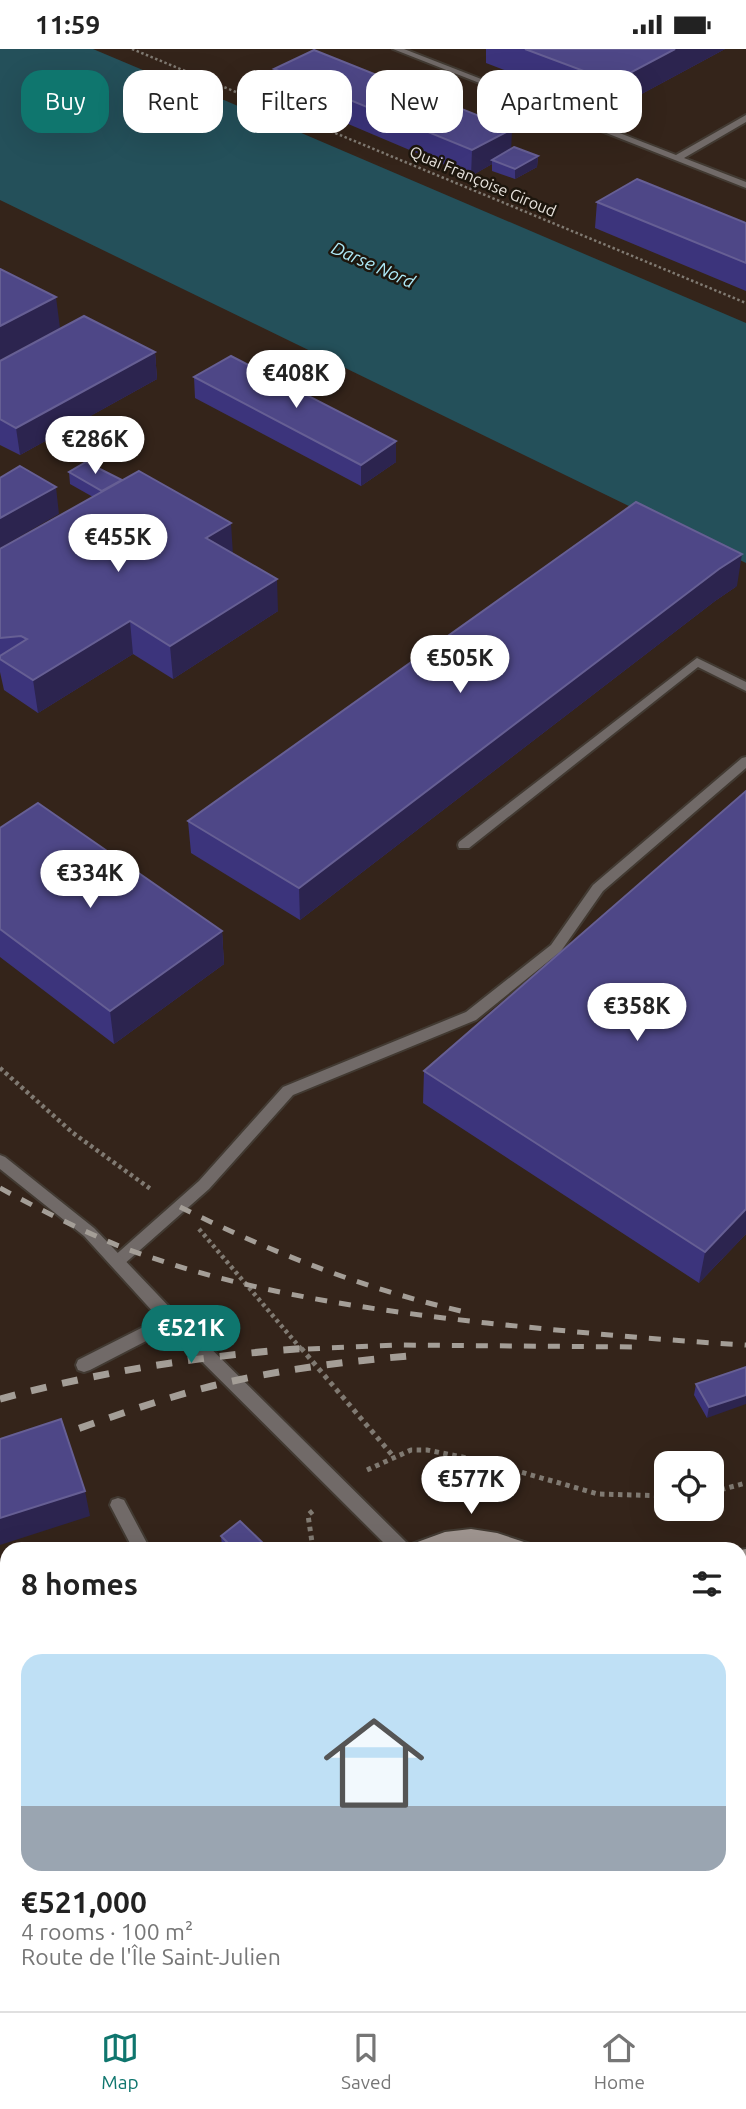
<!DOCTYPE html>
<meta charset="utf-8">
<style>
body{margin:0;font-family:Ubuntu,sans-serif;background:#f6f6f6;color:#222;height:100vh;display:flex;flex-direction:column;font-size:26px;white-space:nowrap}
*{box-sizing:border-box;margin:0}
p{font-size:23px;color:#767676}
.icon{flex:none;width:38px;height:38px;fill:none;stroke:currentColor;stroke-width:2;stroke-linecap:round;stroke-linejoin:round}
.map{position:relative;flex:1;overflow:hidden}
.details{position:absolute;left:0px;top:1493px;width:747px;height:471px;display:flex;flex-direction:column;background:#fff;border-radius:21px 21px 0 0;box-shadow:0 7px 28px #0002}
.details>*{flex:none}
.guide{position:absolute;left:21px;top:21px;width:705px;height:63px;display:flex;gap:14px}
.buttons{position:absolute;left:654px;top:1402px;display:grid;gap:14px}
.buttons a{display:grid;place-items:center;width:70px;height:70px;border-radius:14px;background:#fff;box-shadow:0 7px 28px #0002;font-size:35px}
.price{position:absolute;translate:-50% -60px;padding:0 16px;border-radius:24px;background:#fff;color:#222;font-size:23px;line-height:46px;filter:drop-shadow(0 2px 4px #0008)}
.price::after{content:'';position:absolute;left:50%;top:42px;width:21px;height:16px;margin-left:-10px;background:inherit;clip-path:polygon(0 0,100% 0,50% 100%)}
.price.selected{background:#0f766e;color:#fff}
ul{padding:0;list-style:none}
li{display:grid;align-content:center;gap:14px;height:371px;padding:0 21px}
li+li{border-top:2px solid #e0e0e0}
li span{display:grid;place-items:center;height:217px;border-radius:21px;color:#555}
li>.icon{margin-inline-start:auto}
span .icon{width:126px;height:126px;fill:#fffc;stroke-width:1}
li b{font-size:30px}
h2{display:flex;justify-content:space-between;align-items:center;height:84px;padding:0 21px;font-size:30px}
.tag{padding:0 24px;border-radius:21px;background:#fff;box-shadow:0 7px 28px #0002;font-size:24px;line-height:63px}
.tag.selected{background:#0f766e;color:#fff}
.status{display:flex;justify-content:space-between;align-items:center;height:49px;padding:0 35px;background:#fff;direction:ltr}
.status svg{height:19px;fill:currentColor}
.tabs{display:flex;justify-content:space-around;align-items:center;height:98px;border-top:2px solid #e0e0e0;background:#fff;font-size:19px;color:#767676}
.tabs a{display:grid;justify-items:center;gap:4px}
.tabs .selected{color:#0f766e}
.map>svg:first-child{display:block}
.industrial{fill:#34241a;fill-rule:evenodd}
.water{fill:#24505a}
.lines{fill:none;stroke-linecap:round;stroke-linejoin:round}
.service-casing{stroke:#423a32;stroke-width:4}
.minor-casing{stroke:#423a32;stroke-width:4}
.secondary-casing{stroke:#423a32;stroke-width:4}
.path-far2{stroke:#807a72;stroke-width:2.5;stroke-dasharray:2.5 2.5;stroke-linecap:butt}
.path-far1{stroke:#807a72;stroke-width:4.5;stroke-dasharray:3.5 3.5;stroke-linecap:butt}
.path{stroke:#807a72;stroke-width:5;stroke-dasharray:4.5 4.5;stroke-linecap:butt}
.service{fill:#716a68;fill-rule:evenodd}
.minor{fill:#716a68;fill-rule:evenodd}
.secondary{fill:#9f9590;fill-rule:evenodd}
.rail-far1{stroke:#a49e97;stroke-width:5;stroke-dasharray:12 12;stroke-linecap:butt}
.rail{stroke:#a49e97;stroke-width:7;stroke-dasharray:16 16;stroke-linecap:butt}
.wall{fill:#3c347c}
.shaded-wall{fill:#2c244f}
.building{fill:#4e4787;stroke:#665f94;stroke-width:2}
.labels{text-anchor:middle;stroke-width:5;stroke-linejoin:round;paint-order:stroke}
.far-street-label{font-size:16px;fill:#e8e3dd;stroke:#1d160d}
.far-water-label{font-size:18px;font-style:italic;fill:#aeeaf8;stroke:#1d160d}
</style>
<div class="status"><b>11:59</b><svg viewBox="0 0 49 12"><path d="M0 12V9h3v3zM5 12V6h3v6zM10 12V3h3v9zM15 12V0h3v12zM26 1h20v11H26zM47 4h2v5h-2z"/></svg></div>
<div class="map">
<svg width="746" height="1962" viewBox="0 0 746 1962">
<rect width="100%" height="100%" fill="#271f16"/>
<path class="industrial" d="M0,0h746v1962h-746zM667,1414h45v46h-45zM7,1500h733v456h-733z"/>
<path class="water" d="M0,0h93l121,51h10l522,223v240l-746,-363z"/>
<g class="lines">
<g class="service-casing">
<path id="service" d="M697,609l49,24v9l-48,-24 -229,181h-10l-1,-3 1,-3z
M746,708v11l-143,123 -42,60 -85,69 -183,75 -84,94 -87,77 -5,2 -5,-2 -3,-4 3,-4 87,-77 84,-94 183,-75 85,-67 42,-60 149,-127z
M171,1264l6,2 2,5 -2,5 -87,45 -6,2 -6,-2 -2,-5 2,-5z
M118,1449l6,2 26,49h-17l-23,-44 2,-5z
M740,1725l6,2v28l-6,-2z"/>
</g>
<g class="minor-casing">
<path id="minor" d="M393,0h11l272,106 70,-40v7l-62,36 62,24v6z
M0,1106l5,2 89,71 83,87 231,229 2,5h-20l-225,-224 -81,-89 -84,-67z
M659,1956h20l2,6h-20z"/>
</g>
<g class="secondary-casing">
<path id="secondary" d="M471,1480l26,4 33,11 2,5h-32l-29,-4 -31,4h-30l2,-5 33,-12z
M746,1500v16l-6,1v-16z
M7,1786v33l-7,2v-32z"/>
</g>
<path class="path-far2" d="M132,0l614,254"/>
<path class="path-far1" d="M0,1019l73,65 79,57
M199,1180l103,121"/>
<path class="path" d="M301,1299l92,108
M367,1421l44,-20h16l55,11 116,33 69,2
M712,1443l34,-9
M313,1500l-5,-34 7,-6
M0,1742l7,-3"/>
<use href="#service" class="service"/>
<use href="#minor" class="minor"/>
<use href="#secondary" class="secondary"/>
<path class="rail-far1" d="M0,1139c39,21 78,41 119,58 118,45 244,63 368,77 86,9 172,17 259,22
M180,1158c92,46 185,82 285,105
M284,1301l112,-5 242,2"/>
<path class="rail" d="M0,1350c102,-28 205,-44 310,-51
M49,1390c54,-19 108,-39 163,-53 68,-17 138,-25 207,-31"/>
</g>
<path class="wall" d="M486,0h239l-115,62 -124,-48z
M274,20l237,80 27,7 -1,11 -22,12 -23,-8v-7l-21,12 -196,-83z
M597,153l149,21v68l-151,-63z
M155,303l2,27 -137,76 -20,-10v-84z
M194,328l202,85 -35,24 -166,-88z
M69,423l164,81 45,58 -105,68 -40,-25 -95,59 -34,-23 -4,-18v-123l93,-52 -23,-13z
M737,537l-22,15 -415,319 -109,-67 -3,-32z
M746,742v443l-47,49 -276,-180 1,-32z
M0,779l222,103 2,33 -110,80 -114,-87z
M746,1318l-39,51 -13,-23 2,-11z
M221,1487l47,12v1h-43l-3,-3z"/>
<path class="shaded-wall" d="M675,0h50l-115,62 3,-29z
M512,80l-1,25 -19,6v4l-21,12 1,-26z
M538,107l-1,11 -22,12v-10z
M56,248l4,31 -60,32v-34z
M155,303l2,27 -137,76 -4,-27z
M396,392v21l-35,24v-21z
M56,438l3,27 -59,34v-30z
M231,474l2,32 -27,-17z
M742,505l-5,32 -22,15 -415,319 -1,-32 420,-319z
M277,530l1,32 -105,68 -3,-33z
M130,572l3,33 -95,59 -5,-33z
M222,882l2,33 -110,80 -4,-33z
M746,1160v25l-47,49 6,-31z
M746,1346v9l-39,14 2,-11z
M85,1442l5,25 -90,29v-27z"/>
<path class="building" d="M525,0h150l-62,33z
M314,1l198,79 -40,21 -198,-81z
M514,98l24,9 -23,13 -23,-9z
M637,130l109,44v40l-149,-61z
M0,220l56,28 -56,29z
M84,267l71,36 -139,76 -16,-9v-58z
M231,307l165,85 -35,24 -167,-88z
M86,413l36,18 -20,11 -33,-19z
M20,417l36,21 -56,31v-40z
M139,422l92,52 -25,15 71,41 -107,67 -40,-25 -97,59 -33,-21v-3l27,-17 -6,-3 -21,2v-89z
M636,453l106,52 -23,15 -420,319 -111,-67z
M746,742v418l-41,43 -281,-181z
M38,754l184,128 -112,80 -110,-82v-101z
M746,1318v28l-37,12 -13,-23z
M61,1370l24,72 -85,27v-79z
M240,1472l28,27 -2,1h-32l-13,-13z"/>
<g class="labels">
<g class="far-street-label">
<text transform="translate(483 132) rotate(23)" y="6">Quai Françoise Giroud</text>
</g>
<g class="far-water-label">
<text transform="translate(373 216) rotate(24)" y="6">Darse Nord</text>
</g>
</g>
</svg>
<div class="buttons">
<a><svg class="icon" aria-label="locate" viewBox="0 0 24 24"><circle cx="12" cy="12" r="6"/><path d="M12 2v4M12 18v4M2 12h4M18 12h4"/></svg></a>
</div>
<b class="price" style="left:296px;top:361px">€408K</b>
<b class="price" style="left:95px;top:427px">€286K</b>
<b class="price" style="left:118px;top:525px">€455K</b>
<b class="price" style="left:460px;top:646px">€505K</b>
<b class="price" style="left:90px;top:861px">€334K</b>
<b class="price" style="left:637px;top:994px">€358K</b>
<b class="price selected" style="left:191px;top:1316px">€521K</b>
<b class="price" style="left:471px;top:1467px">€577K</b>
<div class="guide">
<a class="tag selected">Buy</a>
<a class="tag">Rent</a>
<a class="tag">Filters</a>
<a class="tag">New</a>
<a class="tag">Apartment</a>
</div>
<section class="details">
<h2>8 homes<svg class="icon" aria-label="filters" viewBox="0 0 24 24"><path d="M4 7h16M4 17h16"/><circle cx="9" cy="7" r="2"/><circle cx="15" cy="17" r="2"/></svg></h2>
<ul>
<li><span style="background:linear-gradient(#bfe0f5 70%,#9aa5b1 0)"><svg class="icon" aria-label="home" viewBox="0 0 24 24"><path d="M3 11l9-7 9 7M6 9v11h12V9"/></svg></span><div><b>€521,000</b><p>4 rooms · 100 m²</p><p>Route de l'Île Saint-Julien</p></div></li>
</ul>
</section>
</div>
<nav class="tabs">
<a class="selected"><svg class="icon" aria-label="map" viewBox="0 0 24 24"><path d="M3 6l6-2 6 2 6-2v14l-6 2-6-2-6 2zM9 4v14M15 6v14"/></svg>Map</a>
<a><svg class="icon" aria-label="saved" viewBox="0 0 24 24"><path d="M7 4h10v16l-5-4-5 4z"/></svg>Saved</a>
<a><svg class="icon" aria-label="home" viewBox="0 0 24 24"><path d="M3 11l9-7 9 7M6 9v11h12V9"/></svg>Home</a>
</nav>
